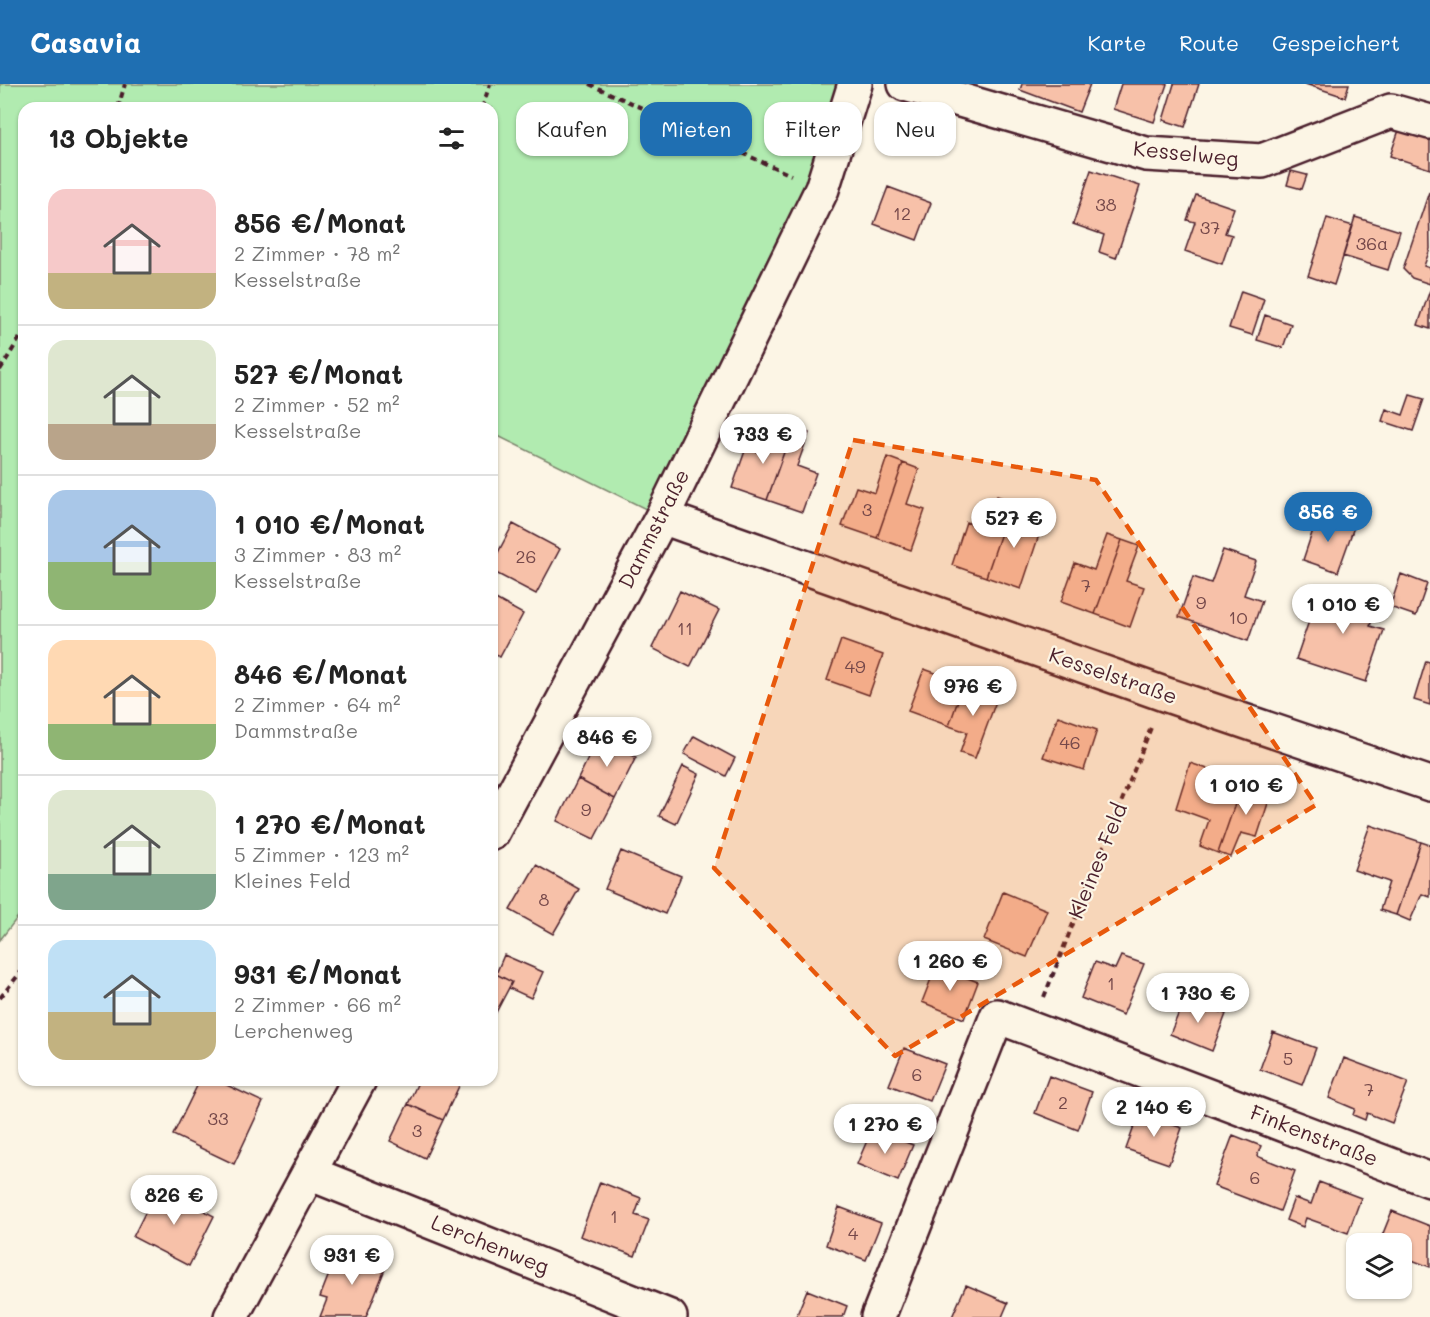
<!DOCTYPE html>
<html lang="de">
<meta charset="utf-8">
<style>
body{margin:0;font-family:Mali,sans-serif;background:#f6f6f6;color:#222;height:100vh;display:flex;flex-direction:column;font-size:22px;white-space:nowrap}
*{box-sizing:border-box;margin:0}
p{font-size:20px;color:#767676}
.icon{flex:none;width:33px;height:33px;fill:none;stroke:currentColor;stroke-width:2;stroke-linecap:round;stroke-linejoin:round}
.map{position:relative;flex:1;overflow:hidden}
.details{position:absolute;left:18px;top:18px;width:480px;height:984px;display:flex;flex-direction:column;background:#fff;border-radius:18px;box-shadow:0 2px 4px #0004}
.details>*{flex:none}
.top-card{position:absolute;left:516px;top:18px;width:570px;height:54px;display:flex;gap:12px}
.tools{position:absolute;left:1346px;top:1149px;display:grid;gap:12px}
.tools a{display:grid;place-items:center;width:66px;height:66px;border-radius:12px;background:#fff;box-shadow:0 2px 4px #0004;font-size:30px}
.price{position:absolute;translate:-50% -51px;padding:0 14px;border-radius:21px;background:#fff;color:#222;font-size:20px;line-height:39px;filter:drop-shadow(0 2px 3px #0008)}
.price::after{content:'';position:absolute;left:50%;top:36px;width:18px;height:14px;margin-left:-9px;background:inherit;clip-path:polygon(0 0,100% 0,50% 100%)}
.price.active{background:#1f6fb2;color:#fff}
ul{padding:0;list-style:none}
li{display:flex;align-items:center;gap:18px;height:150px;padding:0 30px}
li+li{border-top:2px solid #e0e0e0}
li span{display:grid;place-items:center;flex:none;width:168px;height:120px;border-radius:18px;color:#555}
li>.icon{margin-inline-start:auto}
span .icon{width:72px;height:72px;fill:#fffc;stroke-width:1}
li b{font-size:26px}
h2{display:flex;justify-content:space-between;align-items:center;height:72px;padding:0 30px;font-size:26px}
.chip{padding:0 21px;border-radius:18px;background:#fff;box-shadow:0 2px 4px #0004;font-size:21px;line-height:54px}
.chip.active{background:#1f6fb2;color:#fff}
header{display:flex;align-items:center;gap:36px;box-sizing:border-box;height:84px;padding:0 30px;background:#1f6fb2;color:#fff}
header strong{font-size:28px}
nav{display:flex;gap:33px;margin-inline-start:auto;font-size:21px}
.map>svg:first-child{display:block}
.green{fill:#b1ebb0;stroke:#7e856e;stroke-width:1.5}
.building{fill:#f7c1a9;stroke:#4a1f2b;stroke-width:1.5}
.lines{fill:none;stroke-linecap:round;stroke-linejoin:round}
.minor-casing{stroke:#4a1f2b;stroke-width:38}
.path{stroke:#4a1f2b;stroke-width:4;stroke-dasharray:6 4.5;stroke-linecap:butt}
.minor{stroke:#fcf5e5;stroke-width:33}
.marked{fill:#e8590c;fill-opacity:0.2;stroke:#e8590c;stroke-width:4.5;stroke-dasharray:12 8;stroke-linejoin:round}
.labels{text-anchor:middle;stroke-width:4.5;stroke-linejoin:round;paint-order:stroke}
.number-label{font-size:18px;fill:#75484a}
.street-label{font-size:21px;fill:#4a1f2b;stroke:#fcf5e5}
</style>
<header>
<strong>Casavia</strong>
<nav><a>Karte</a><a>Route</a><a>Gespeichert</a></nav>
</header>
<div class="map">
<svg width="1430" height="1233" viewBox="0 0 1430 1233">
<rect width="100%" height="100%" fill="#fcf5e5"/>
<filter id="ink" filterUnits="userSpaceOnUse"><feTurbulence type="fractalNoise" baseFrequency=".0167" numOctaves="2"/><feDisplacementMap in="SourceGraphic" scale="12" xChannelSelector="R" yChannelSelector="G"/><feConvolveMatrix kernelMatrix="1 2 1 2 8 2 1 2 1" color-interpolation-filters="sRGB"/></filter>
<g filter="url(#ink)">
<path class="green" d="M0,0h853l-191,433 -170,-84v-325h-468v801l-24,31z"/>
<path class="building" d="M1022,0h68l-11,28 -59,-22z
M1121,0h46l-13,38 -41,-13z
M1174,0h25l-14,43 -22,-7z
M1305,0h44l-4,13z
M1399,46l31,9v30l-40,-13z
M1091,86l49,16 -24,72 -17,-6 5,-17 -31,-11z
M1291,87l16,4 -5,14 -15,-4z
M888,103l43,16 -14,37 -43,-16z
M1429,108l1,57 -6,17 6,2v16l-18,-6 -9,-9z
M1196,111l38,13 -9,25 7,2 -10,29 -37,-13 10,-29 -8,-2z
M1355,133l45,14 -12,39 -45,-14z
M1327,134l26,8 -19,59 -26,-9z
M1430,206v39l-12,-4z
M1241,207l23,8 -12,36 -23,-7z
M1265,231l26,9 -8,24 -26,-8z
M1410,311l14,4 -11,32 -31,-10 4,-12 17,6z
M776,338l17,5 -26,73 -35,-12 14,-40 19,6z
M793,343l16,6 -12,33 19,7 -14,39 -35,-12z
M887,373l16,6 -26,75 -35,-12 14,-39 19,6z
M903,379l16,6 -12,35 18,6 -14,40 -34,-12z
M997,412l15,5 -26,76 -34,-12 14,-43 19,7z
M1012,417l17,6 -7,19 18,6 -19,57 -35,-12z
M1318,431l36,12 -16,45 -35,-12z
M513,440l47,25 -24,45 -44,-23v-7z
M1107,451l15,5 -27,74 -34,-12 14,-39 19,7z
M1122,456l17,6 -13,35 18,6 -14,40 -35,-13z
M1223,466l33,11 -12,34 18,6 -14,40 -69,-24 14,-40 18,6z
M1401,490l26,10 -11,32 -26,-9z
M1329,501l49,17 -8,24 14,4 -18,52 -70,-23 14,-41 7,3z
M680,507l39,19 -29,57 -38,-19z
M492,513l31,17 -23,43 -8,-4z
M841,556l42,15 -14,40 -42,-15z
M1426,577l4,1v43l-16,-5z
M924,585l40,14 -15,43 -41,-15z
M964,599l34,13 -23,62 -15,-5 7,-21 -18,-6z
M1058,632l39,14 -13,40 -41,-13z
M694,652l41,22 -9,18 -42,-22z
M598,654l38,19 -21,42 -37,-20z
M1190,679l53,18 -25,72 -18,-7 9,-26 -33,-12z
M683,682l16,8 -23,50 -17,-8z
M578,695l37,20 -21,40 -37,-18z
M1243,697l29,10 -15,46 -16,-4 -10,24 -13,-4z
M1370,741l51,17 -25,73 -16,-5 9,-28 -35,-12z
M1421,758l9,3v52l-8,-3 -12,27 -14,-6z
M621,767l60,25 -16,38 -60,-25z
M536,781l43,24 -26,45 -43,-24z
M1003,808l44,18 -20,47 -43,-17z
M504,871l39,17 -12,26 -22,-10 3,-6 -16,-8z
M1121,872l23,8 -21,51 -42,-17 14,-36 20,7z
M936,882l42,16 -14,37 -42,-17z
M492,888l20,10 -20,38z
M1185,914l41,16 -14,37 -42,-17z
M1273,948l43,16 -14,37 -42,-16z
M904,964l41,16 -15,37 -41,-16z
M1344,974l64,24 -16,41 -25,-10 -2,7 -12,-5 2,-6 -26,-11z
M1049,992l43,16 -14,38 -43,-17z
M200,996h16l47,22 -29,62 -61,-29z
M419,996h33l8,4 -17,36 -35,-16z
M408,1020l35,16 -18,38 -35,-17z
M1139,1029l43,15 -13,36 -43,-15z
M872,1045l41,16 -15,36 -41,-17z
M1233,1051l28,11 -4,10 38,15 -15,40 -66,-25z
M600,1098l41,16 -6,17 14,5 -14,36 -55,-20z
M1319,1098l42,16 -13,35 -42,-15 -3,9 -17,-7 8,-22 17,6z
M158,1103l56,29 -25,50 -56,-29z
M839,1123l42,16 -15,37 -40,-15z
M1392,1127l38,15v41l-29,-11v-12l-21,-3z
M347,1164l40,16 -21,53h-46l7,-18 -7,-2 11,-28 7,3z
M966,1201l42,18 -6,14h-50z
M807,1206l40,16 -4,11h-47z"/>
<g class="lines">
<g class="minor-casing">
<path id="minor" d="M905,0l241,70 116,7 129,-50 39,11
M662,433l502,177 266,90
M492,749l170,-316 160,-328 33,-105
M309,1089l361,144
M231,1233l128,-237
M878,1233l119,-301 433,164"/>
</g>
<path class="path" d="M589,0l202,91
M118,24l7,-24
M482,24l8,-24
M0,286l24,-39
M1044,913l108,-272
M0,914l24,-30"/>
<use href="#minor" class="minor"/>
</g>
</g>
<path class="marked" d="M853,356l243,40 220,325 -421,251 -181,-188z"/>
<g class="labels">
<g class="number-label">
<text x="1106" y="127">38</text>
<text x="902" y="136">12</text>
<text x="1210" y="150">37</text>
<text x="1372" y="166">36a</text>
<text x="867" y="432">3</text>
<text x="526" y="479">26</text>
<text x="1086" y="508">7</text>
<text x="1201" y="525">9</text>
<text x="1238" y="540">10</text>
<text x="685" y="551">11</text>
<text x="855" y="589">49</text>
<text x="1070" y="665">46</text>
<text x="586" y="732">9</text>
<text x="544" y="822">8</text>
<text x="1111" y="906">1</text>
<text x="1288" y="981">5</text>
<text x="917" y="997">6</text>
<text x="1369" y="1012">7</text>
<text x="1063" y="1025">2</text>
<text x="218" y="1041">33</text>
<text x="417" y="1053">3</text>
<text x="1255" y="1100">6</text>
<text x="614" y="1139">1</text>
<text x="853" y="1156">4</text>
</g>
<g class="street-label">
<text transform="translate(1186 70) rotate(6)" y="7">Kesselweg</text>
<text transform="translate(654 445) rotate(-63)" y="7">Dammstraße</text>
<text transform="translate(1113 592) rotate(19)" y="7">Kesselstraße</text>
<text transform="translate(1098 777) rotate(-68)" y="7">Kleines Feld</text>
<text transform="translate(1314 1052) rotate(21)" y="7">Finkenstraße</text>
<text transform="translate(490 1161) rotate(22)" y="7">Lerchenweg</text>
</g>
</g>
</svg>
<div class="tools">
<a><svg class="icon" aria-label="layers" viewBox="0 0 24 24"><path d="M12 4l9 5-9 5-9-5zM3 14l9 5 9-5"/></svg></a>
</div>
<b class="price" style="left:763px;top:381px">733 €</b>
<b class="price active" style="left:1328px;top:459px">856 €</b>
<b class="price" style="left:1014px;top:465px">527 €</b>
<b class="price" style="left:1343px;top:551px">1 010 €</b>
<b class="price" style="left:973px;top:633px">976 €</b>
<b class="price" style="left:607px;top:684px">846 €</b>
<b class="price" style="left:1246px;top:732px">1 010 €</b>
<b class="price" style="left:950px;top:908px">1 260 €</b>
<b class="price" style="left:1198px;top:940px">1 730 €</b>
<b class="price" style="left:1154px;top:1054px">2 140 €</b>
<b class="price" style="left:885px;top:1071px">1 270 €</b>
<b class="price" style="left:174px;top:1142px">826 €</b>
<b class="price" style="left:352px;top:1202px">931 €</b>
<div class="top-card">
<a class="chip">Kaufen</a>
<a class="chip active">Mieten</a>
<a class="chip">Filter</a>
<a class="chip">Neu</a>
</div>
<section class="details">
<h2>13 Objekte<svg class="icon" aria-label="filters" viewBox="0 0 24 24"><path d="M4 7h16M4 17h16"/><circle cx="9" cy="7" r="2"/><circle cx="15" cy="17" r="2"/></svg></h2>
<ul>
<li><span style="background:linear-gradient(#f6c9c9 70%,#c2b280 0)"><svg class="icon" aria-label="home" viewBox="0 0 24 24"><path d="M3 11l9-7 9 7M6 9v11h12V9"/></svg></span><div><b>856 €/Monat</b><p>2 Zimmer · 78 m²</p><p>Kesselstraße</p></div></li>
<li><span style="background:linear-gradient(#dfe7d0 70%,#b9a48a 0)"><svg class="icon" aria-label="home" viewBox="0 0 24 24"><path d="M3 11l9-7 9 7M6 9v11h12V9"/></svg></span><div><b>527 €/Monat</b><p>2 Zimmer · 52 m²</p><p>Kesselstraße</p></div></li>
<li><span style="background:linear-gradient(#a9c7e8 60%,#8fb573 0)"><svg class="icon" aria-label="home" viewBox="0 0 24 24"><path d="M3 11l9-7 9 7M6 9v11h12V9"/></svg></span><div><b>1 010 €/Monat</b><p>3 Zimmer · 83 m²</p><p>Kesselstraße</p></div></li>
<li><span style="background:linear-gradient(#ffd9b3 70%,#8fb573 0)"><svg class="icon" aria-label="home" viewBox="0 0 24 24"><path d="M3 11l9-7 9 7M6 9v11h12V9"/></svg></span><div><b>846 €/Monat</b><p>2 Zimmer · 64 m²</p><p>Dammstraße</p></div></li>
<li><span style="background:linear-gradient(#dfe7d0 70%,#7fa58c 0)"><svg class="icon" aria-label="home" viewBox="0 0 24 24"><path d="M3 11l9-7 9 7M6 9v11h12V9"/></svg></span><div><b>1 270 €/Monat</b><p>5 Zimmer · 123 m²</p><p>Kleines Feld</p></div></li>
<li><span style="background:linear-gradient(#bfe0f5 60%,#c2b280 0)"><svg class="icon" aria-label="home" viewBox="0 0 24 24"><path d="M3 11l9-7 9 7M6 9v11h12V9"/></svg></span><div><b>931 €/Monat</b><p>2 Zimmer · 66 m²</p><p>Lerchenweg</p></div></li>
</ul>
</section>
</div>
